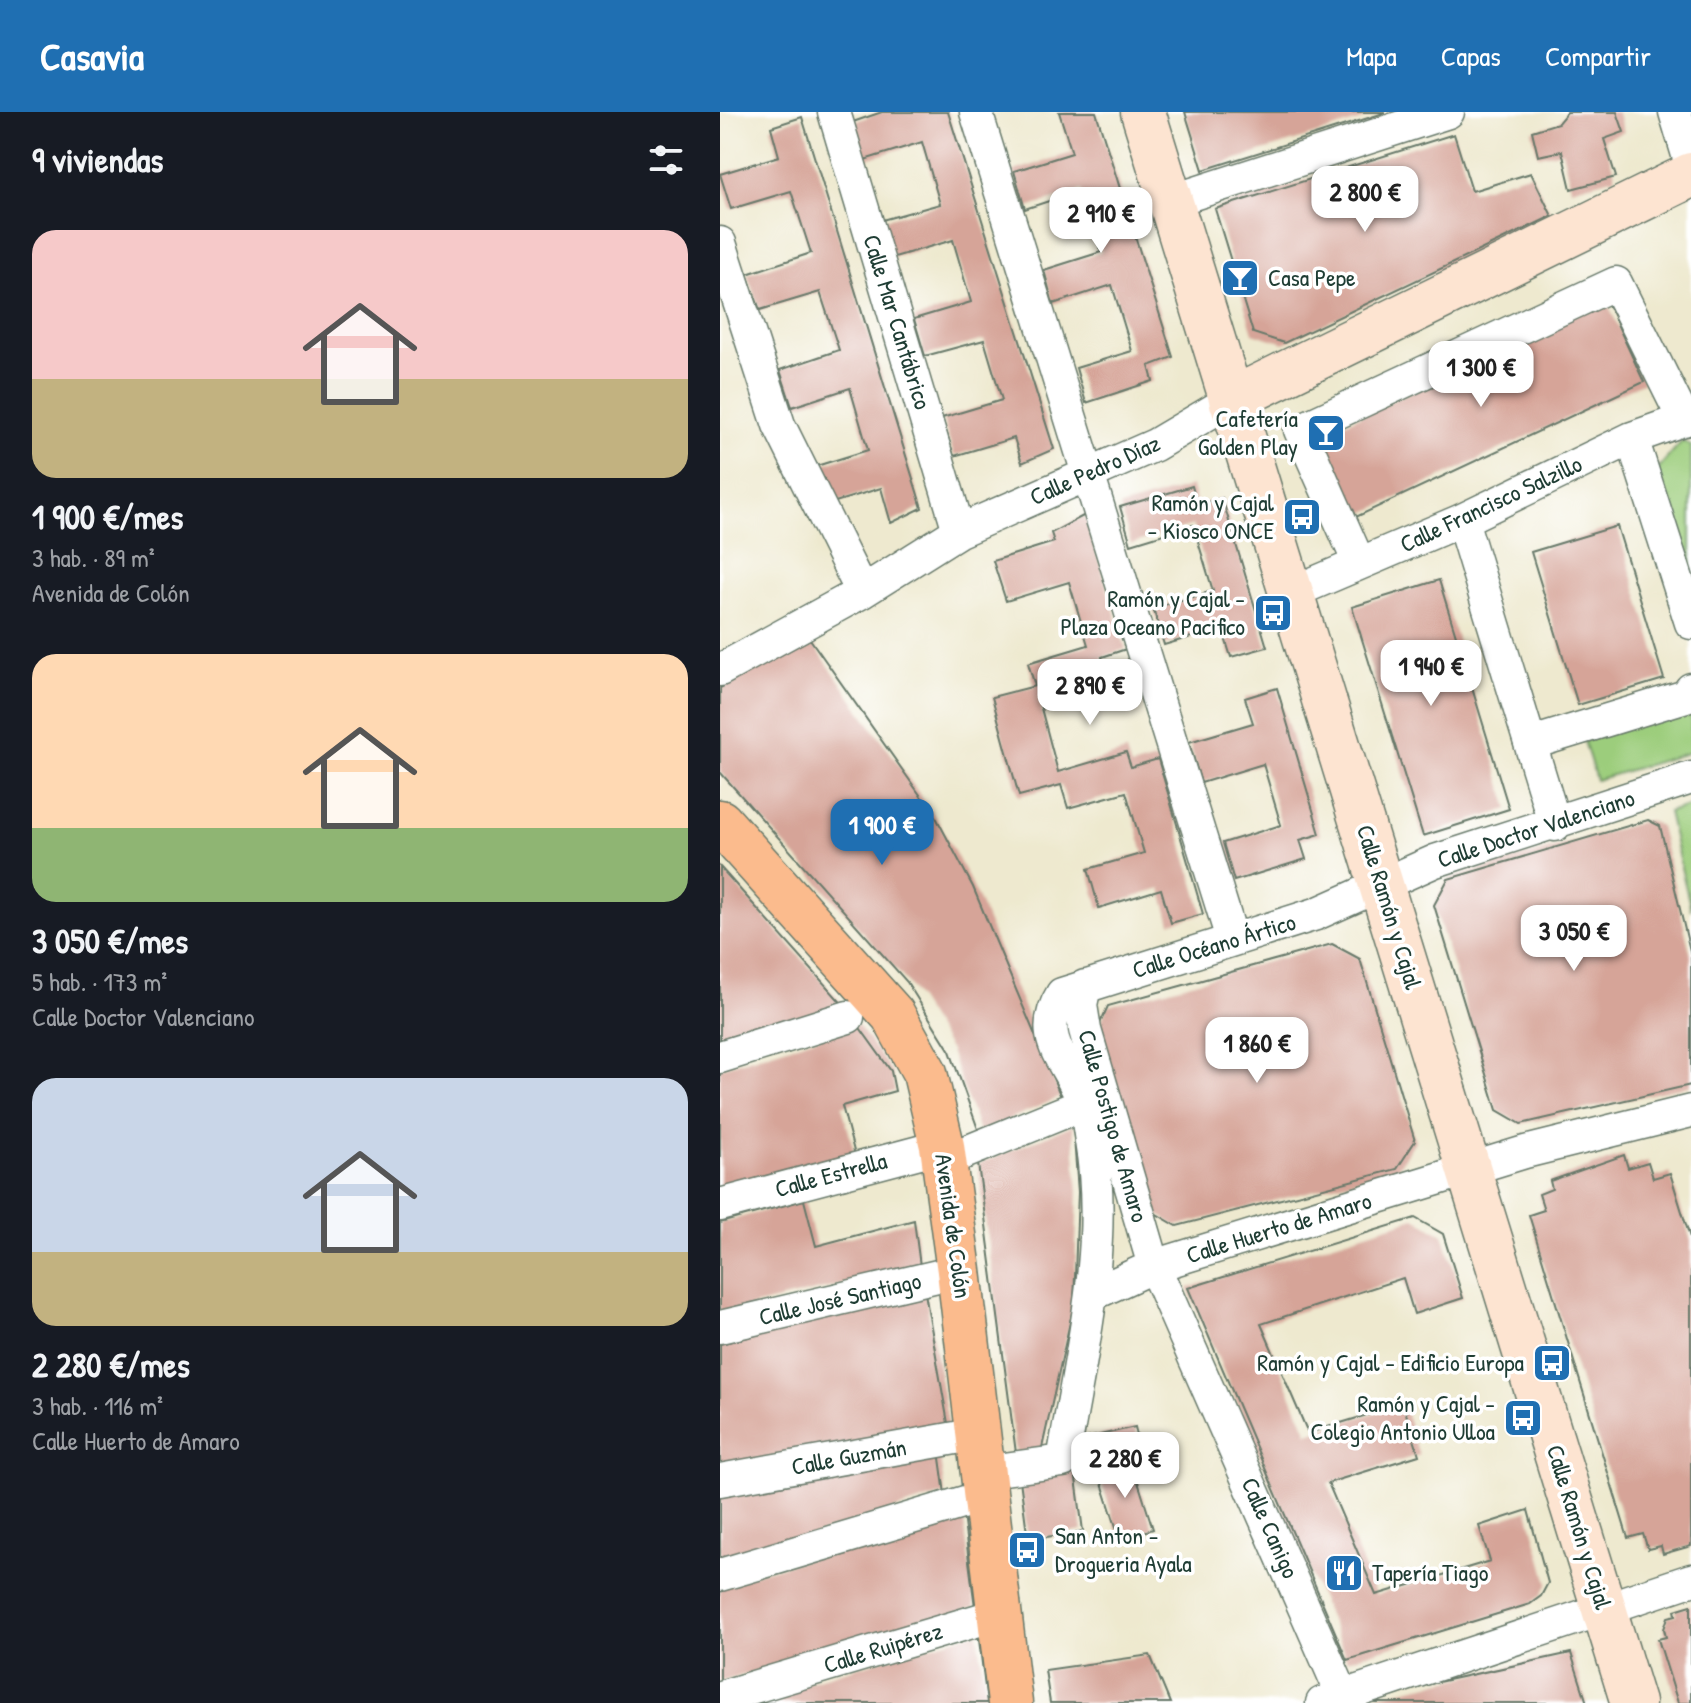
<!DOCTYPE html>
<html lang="es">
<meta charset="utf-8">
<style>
body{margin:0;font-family:"Patrick Hand",sans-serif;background:#242831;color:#f1f3f6;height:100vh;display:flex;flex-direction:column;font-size:30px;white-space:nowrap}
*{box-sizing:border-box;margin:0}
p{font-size:26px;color:#9ea1a6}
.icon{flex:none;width:44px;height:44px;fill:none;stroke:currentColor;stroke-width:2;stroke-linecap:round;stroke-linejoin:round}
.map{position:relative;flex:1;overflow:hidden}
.drawer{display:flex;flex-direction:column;background:#171b24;width:720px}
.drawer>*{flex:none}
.price{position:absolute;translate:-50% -68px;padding:0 18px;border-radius:16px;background:#fff;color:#222;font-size:26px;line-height:52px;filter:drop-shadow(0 2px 4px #0008)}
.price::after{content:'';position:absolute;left:50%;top:48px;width:24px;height:18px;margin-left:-12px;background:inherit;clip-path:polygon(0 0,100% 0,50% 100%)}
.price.on{background:#1f6fb2;color:#fff}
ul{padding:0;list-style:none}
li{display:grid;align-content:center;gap:16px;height:424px;padding:0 32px}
li span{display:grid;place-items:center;height:248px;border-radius:24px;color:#555}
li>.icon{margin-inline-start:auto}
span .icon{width:144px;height:144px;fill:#fffc;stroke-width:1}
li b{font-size:34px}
h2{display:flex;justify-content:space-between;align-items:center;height:96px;padding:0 32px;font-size:34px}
header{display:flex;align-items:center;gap:48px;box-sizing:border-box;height:112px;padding:0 40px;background:#1f6fb2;color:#fff}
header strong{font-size:38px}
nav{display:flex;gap:44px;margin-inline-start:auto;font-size:28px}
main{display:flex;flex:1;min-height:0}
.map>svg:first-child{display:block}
.green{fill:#9ccd7c;stroke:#5e8558;stroke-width:2}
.building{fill:#d6a498}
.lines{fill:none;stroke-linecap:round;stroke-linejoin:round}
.street-casing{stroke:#67796a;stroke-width:35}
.secondary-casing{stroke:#67796a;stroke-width:47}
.primary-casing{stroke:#67796a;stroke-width:47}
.street{stroke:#fff;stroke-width:32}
.secondary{stroke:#fde4d1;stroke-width:44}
.primary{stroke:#fbbb8d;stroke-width:44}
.labels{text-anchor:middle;stroke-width:7;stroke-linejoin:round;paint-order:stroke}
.poi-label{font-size:24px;fill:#1f3d34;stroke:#fff;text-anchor:end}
.street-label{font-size:24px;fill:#1f3d34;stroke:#fff}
</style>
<header>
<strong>Casavia</strong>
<nav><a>Mapa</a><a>Capas</a><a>Compartir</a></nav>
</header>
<main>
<section class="drawer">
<h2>9 viviendas<svg class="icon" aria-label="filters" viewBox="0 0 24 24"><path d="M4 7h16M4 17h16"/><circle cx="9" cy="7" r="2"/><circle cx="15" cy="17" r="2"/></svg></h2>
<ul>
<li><span style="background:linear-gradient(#f6c9c9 60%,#c2b280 0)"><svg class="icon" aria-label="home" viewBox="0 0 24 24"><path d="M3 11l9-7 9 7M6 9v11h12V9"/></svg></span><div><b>1 900 €/mes</b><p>3 hab. · 89 m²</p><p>Avenida de Colón</p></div></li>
<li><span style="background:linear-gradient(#ffd9b3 70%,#8fb573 0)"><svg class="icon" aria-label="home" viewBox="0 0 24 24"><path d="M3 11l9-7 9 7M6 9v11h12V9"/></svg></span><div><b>3 050 €/mes</b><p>5 hab. · 173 m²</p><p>Calle Doctor Valenciano</p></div></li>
<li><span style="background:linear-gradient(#c9d6e8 70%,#c2b280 0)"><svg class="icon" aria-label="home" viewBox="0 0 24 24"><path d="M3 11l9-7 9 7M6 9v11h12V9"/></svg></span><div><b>2 280 €/mes</b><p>3 hab. · 116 m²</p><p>Calle Huerto de Amaro</p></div></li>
</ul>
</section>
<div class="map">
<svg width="971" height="1591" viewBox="0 0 971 1591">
<rect width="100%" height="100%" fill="#fff"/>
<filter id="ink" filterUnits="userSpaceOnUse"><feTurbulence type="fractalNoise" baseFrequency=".0125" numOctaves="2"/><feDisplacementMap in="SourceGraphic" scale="16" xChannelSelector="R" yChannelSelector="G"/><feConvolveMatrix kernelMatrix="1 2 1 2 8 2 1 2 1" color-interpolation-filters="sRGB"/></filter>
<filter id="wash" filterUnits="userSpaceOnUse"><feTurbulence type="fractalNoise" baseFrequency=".006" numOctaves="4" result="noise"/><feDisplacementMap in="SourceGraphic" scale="32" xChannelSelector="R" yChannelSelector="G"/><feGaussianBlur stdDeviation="1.8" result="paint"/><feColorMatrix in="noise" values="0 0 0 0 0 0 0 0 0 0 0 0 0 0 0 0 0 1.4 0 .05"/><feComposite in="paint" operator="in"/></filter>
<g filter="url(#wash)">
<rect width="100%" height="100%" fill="#eee9cf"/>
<path class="green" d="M962,329l9,5v141l-36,-115z
M971,596v44l-95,28 -12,-39z
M971,693v105l-23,-98z"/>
<g id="blocks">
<path class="building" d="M162,0h66l106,337 -32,14 -8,-25 -60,18 -12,-38 60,-18 -18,-60 -59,16 -11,-37 57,-17 -18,-62 -62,18 -9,-38 58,-16 -18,-62 -61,19 -11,-38z
M339,0h37l77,245 -24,9 4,15 -67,22 -10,-35 56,-17 -20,-66 -59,19 -9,-34 57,-18 -19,-62 -57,19 -11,-38 58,-18z
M465,0h199v1l-181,57z
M847,0h50l7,20 -20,7 12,38 -45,12 -9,-38 -24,5 -6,-25 26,-8z
M82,5l120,391 -31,15 -10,-35 -59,18 -12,-38 58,-18 -18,-62 -58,19 -12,-37 59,-20 -19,-58 -60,18 -13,-36 64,-21 -20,-62 -60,18 -11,-35 59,-18 -8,-29z
M734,22l18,57 59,-18 21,43 -268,127 -31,-10 -38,-124z
M886,188l38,82 -288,135 -39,-81z
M472,374l5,19 25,-7 45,149 -36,10 -9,-29 -58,17 -11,-37 60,-17 -20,-66 -62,19 -11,-37z
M365,403l41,134 -24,8 5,19 -69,21 20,75 68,-20 5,15 27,-8 45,155 -32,9 -10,-34 -62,19 -11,-39 56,-16 -18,-61 -58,16 -7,-23 -42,11 -27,-99 43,-11 -7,-23 60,-18 -19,-63 -63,19 -13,-40 61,-19 -3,-9z
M897,414l47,153 -86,26 -47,-153z
M719,468l70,229 -86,27 -71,-229z
M90,527l127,180 36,68 88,210 -82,35 -29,-81 -43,-69 -187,-210v-84z
M557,576l43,146 -20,6 6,19 -72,22 -11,-38 58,-18 -18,-61 -62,19 -12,-41 64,-19 -8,-25z
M928,708l12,6 31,129v130l-170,39 -24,-14 -63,-205 14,-26z
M0,755l126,141 -126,40z
M612,832l28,15 55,182 -18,28 -220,57 -22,-13 -58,-183 11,-24z
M138,913l33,46 4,20 -53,15 13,49 -135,37v-124z
M353,1013l5,67 -4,112 -32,144 -26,5 -38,-289z
M904,1043l4,13 20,-6 5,16 17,-5 21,68v305l-28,8 -2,-8 -13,3 -5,-15 -15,4 -99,-323 15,-5 -5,-16 13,-5 -2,-8z
M84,1088l12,46 98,-26 6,46 -200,48v-91z
M695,1106l28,16 20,64 -49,16 -11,-36 -142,46 47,109 95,-29 16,51 -91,28 48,112 114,-34 -11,-35 49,-16 20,73 -7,13 -11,8 -183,56 -159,-372z
M205,1181l24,136 -229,37v-122z
M415,1315l4,17 -48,11 -4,-17z
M219,1339l6,43 -225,70v-74z
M412,1351l21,66 -33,10 -23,-71z
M355,1359l8,60 -55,9 -8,-60z
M243,1403l12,92 -255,75v-98z
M971,1493v98h-13l-20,-64 8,-2 -2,-8 4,-12 8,-2 -1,-5z
M258,1520l9,71h-252z
M851,1541l16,50h-220l-2,-5z
M430,1543l20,48h-120l-5,-33z"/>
</g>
</g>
<g filter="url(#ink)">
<use href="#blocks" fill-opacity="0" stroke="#67796a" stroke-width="2"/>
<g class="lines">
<g class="street-casing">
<path id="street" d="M114,0l125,419
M256,0l256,827
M955,0l16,53
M451,89l277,-89
M0,131l59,182 83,167
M912,326l59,185
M742,408l93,305
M639,451l-59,-133 316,-147 68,137
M571,481l171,-73 170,-82 59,-21
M0,558l142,-78 97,-61 196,-86 76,-45
M812,631l154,-47 5,-7
M365,874l-4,19 4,25 69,236 192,437
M0,945l128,-40
M224,1049l140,-57
M0,1093l222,-59
M371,1183l63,-29 371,-114 166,-41
M0,1215l239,-56
M262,1360l81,-11c17,-104 46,-215 28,-320 -2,-12 -3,-25 -7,-36 -13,-43 -51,-64 -22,-111l254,-80 119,-53 256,-83
M0,1368l258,-46
M0,1463l265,-79
M0,1585l279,-83
M602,1591l369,-123"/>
</g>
<g class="secondary-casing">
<path id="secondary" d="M423,0l490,1591
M511,288l460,-225"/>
</g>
<g class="primary-casing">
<path id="primary" d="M0,710l173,193 32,58 17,73 17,125 51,432"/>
</g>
<use href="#street" class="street"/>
<use href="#secondary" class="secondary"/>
<use href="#primary" class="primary"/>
</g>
</g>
<defs>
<g id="bar-square" transform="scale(2)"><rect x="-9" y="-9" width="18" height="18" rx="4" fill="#1f6fb2" stroke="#fff"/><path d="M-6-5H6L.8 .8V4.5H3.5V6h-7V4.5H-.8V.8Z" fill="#fff"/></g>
<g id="bus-square" transform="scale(2)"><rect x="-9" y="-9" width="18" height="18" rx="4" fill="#1f6fb2" stroke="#fff"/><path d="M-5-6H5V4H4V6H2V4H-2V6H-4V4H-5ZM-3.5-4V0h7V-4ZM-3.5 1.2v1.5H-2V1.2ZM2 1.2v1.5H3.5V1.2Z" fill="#fff"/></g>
<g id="restaurant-square" transform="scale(2)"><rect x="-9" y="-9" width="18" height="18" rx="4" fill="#1f6fb2" stroke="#fff"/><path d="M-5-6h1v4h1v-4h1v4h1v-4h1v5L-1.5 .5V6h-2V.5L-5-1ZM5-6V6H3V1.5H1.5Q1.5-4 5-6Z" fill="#fff"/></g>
</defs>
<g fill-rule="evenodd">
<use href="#bar-square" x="520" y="166"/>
<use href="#bar-square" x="606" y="321"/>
<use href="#bus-square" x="582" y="405"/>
<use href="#bus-square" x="553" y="501"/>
<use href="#bus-square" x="832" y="1251"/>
<use href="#bus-square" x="803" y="1306"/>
<use href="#bus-square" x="307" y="1438"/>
<use href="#restaurant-square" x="624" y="1461"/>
</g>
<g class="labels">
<g class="poi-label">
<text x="548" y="174" text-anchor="start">Casa Pepe</text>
<text x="578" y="315">Cafetería<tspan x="578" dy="28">Golden Play</tspan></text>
<text x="554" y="399">Ramón y Cajal<tspan x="554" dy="28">- Kiosco ONCE</tspan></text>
<text x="525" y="495">Ramón y Cajal -<tspan x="525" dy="28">Plaza Oceano Pacifico</tspan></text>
<text x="804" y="1259">Ramón y Cajal - Edificio Europa</text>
<text x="775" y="1300">Ramón y Cajal -<tspan x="775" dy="28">Colegio Antonio Ulloa</tspan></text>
<text x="335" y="1432" text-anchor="start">San Anton -<tspan x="335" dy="28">Drogueria Ayala</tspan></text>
<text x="652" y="1469" text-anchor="start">Tapería Tiago</text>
</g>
<g class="street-label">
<text transform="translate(177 210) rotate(73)" y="8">Calle Mar Cantábrico</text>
<text transform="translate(375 358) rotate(-24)" y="8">Calle Pedro Díaz</text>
<text transform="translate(771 392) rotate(-25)" y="8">Calle Francisco Salzillo</text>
<text transform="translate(816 717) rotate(-18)" y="8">Calle Doctor Valenciano</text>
<text transform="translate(669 795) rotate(73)" y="8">Calle Ramón y Cajal</text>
<text transform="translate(494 834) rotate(-17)" y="8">Calle Océano Ártico</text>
<text transform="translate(393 1014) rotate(74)" y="8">Calle Postigo de Amaro</text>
<text transform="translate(111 1063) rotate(-15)" y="8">Calle Estrella</text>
<text transform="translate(233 1114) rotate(82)" y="8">Avenida de Colón</text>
<text transform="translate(559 1116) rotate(-17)" y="8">Calle Huerto de Amaro</text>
<text transform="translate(120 1187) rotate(-13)" y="8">Calle José Santiago</text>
<text transform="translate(129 1345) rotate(-10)" y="8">Calle Guzmán</text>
<text transform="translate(859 1415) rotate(73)" y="8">Calle Ramón y Cajal</text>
<text transform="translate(550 1416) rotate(66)" y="8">Calle Canigo</text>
<text transform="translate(163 1536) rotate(-17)" y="8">Calle Ruipérez</text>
</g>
</g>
</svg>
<b class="price" style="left:645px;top:122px">2 800 €</b>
<b class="price" style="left:381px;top:143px">2 910 €</b>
<b class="price" style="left:761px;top:297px">1 300 €</b>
<b class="price" style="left:711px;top:596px">1 940 €</b>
<b class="price" style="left:370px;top:615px">2 890 €</b>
<b class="price on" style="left:162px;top:755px">1 900 €</b>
<b class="price" style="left:854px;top:861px">3 050 €</b>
<b class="price" style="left:537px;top:973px">1 860 €</b>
<b class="price" style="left:405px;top:1388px">2 280 €</b>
</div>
</main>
